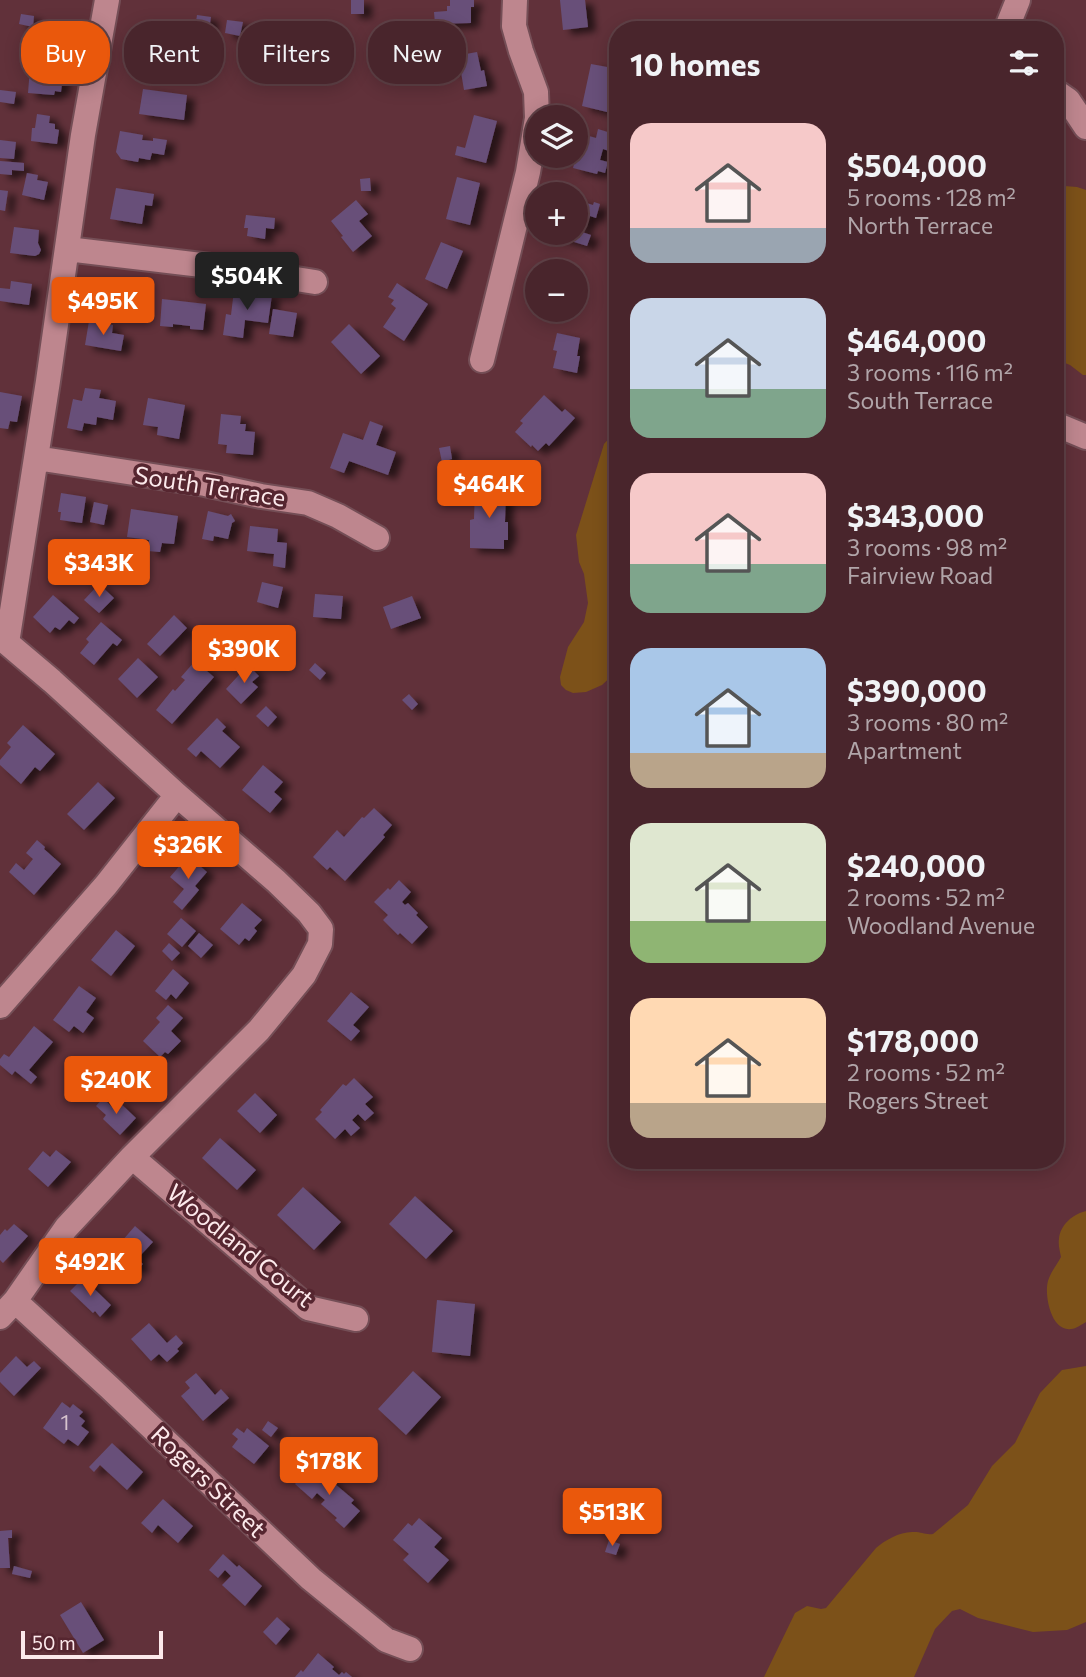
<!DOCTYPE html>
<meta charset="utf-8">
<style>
body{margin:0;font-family:Commissioner,sans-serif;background:#502d34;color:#f1f3f6;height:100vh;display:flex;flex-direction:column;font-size:26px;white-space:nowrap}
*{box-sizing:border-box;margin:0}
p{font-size:23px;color:#b1a5a9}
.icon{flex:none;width:38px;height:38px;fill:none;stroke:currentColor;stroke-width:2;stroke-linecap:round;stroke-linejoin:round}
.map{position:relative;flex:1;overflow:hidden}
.panel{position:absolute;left:609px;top:21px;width:455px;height:1148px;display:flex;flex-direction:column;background:#49252c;border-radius:28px;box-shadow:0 4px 18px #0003,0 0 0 2px #614248}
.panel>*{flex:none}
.top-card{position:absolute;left:21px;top:21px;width:483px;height:63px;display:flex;gap:14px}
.buttons{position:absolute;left:525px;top:105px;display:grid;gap:14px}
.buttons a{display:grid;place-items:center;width:63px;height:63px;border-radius:50%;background:#49252c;box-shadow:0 4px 18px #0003,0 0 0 2px #614248;font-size:35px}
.scale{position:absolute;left:21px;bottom:18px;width:142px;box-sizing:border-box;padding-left:7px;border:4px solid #fce9eb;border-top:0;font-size:19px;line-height:24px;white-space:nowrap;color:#fce9eb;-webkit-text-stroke:5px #562630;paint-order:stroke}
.price{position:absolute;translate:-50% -60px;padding:0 16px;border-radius:7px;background:#ea580c;color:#fff;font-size:23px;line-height:46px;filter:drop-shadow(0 2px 4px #0008)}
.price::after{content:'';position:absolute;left:50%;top:42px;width:21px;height:16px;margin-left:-10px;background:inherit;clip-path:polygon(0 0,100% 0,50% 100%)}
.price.active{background:#222;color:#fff}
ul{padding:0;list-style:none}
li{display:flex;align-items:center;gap:21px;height:175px;padding:0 21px}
li span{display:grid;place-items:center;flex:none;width:196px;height:140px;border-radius:21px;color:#555}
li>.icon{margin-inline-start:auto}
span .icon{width:84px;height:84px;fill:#fffc;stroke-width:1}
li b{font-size:30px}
h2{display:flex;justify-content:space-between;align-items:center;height:84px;padding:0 21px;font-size:30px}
.tag{padding:0 24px;border-radius:28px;background:#49252c;box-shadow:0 4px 18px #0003,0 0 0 2px #614248;font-size:24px;line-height:63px}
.tag.active{background:#ea580c;color:#fff}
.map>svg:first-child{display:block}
.green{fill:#7c5119}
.building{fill:#675079;filter:url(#shadow)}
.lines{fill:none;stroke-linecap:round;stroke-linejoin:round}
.minor-casing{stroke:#744e56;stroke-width:28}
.minor{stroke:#be868e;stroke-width:24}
.labels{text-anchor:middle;stroke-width:7;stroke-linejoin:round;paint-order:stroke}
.number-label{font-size:21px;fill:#d7c3ce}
.street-label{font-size:24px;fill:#fce9eb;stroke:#562630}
</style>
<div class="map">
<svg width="1086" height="1677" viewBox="0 0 1086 1677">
<defs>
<filter id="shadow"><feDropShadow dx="8" dy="4.5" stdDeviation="3.5" flood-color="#0009"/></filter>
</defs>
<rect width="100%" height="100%" fill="#61313a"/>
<path class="green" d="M1064,186l13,1 9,3v185h-3l-13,-10 -15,-6v-168z
M618,432v238l-16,15 -16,7 -13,1 -7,-3 -5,-5 -1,-8 8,-30 16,-25 4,-19 -4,-29 -5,-12 -3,-27 28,-91 9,-10z
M1086,1211v111c-4,2 -10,7 -15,7 -20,3 -27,-34 -23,-48 3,-10 9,-16 13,-24 -1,-6 -3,-12 -2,-18 1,-14 14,-25 27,-28z
M1086,1366v256l-19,8 -34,2 -55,-14 -18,-9 -8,2 -17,18 -21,48h-150l31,-64 12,-7 14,3 5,-1 50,-60c9,-8 25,-17 38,-16 8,0 11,3 19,2l35,-29 24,-39 23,-23 25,-50 22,-23z"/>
<path class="building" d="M351,0h13v14h-13z
M450,0h24v7h-3v16l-36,1 -1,-12 13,-1v-5h3z
M560,0h25l3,27 -25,3z
M21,14l13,2 -1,11 -14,-3z
M197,15l14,2 -2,13 -14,-2z
M227,20l16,2 -3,14 -15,-3z
M52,21l11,2 -1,7 8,1 -1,7 3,5 -3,6 -19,-2 -1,5 -7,-1 3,-20 5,1z
M136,35l26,5v4l6,1 -3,16 -6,-1 -1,8 -19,-3 -7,-11z
M477,52l4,19 3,-1 3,16 -23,4 -3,-18 -5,1 -1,-6 -9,2 -2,-11z
M591,64l27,5v18l-6,-1 -5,26 -25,-6z
M30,68l28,3v4h5l-2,17 -6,-1 -1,4 -26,-2z
M143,89l44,6 -3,25 -45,-6z
M0,90l16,2 -2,12 -14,-2z
M37,114l13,2 -1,7 6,1v5l4,1 -2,14 -26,-3 1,-13h3z
M474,115l23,6 -11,42 -31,-8 2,-9 8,2z
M598,129l16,5 -5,17 -6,-2 -3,11 8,2 -3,11 -7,-2 -1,3 -24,-6 9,-34 14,4z
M120,131l23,4 -1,5 11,1v-3l14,2 -3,15 -12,-2 -2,7 -11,-2 -1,4 -17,-3 -5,-7z
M0,140l16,2 -2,17 -14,-1z
M0,161l24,2v8l-12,-1v5l-12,-1z
M27,173l11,2 -1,5 11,2 -4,18 -22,-5z
M457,177l23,6 -10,42 -24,-6z
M370,178l1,13h-10l-1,-12z
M116,188l38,6 -2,12 -7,-1 -3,19 -32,-5z
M0,190l8,1 -3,20 -5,-1z
M356,200l12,14 -9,7 13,15 -19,16 -12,-15 2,-1 -12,-15z
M576,200l17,5 1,-3 6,2 -4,14 -6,-2 -3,8h-3l-2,8 9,3 -4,11 -32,-10 1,-3h20z
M246,215l29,3 -1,11 -8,-1 -1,11 -18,-3 1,-8h-4z
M14,227l25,3 -1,13 3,7 -2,4 -4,2 -25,-3z
M441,242l22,9 -16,38 -22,-10z
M11,281l21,3 -3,21 -29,-4v-13l10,1z
M397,283l31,21 -24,37 -21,-14 13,-19 -5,-4 3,-4 -6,-3z
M234,290l38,5 -4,28 -23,-3 -2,18 -20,-3 3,-21 5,1z
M162,299l44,5 -3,26 -13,-1v-3l-17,-2v3l-13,-1z
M273,309l24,4 -4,24 -24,-3z
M89,321l24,4 -1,8 12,2 -3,16 -36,-6z
M349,324l31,32 -19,18 -30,-32z
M557,333l23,5 -3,18h3l-3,17 -24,-5 4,-17 -4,-1z
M85,388l16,2 -2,8 17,3 -3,19 -16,-3 -1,8 -12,-2 -2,8 -15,-3 6,-29 9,2z
M0,392l22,4 -5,26 -7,-1 -2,8 -8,-1z
M544,395l18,17 3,-3 10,9 -26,28 -3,-3 -8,8 -6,-6 -1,2 -16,-15 8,-9 -3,-2z
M148,398l37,7 -6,34 -22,-4 1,-8 -15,-2z
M221,414l20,2 -1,8h6l-1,7 10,1 -2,23 -27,-2 1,-8 -9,-1z
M370,421l13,5 -7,19 20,7 -8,23 -39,-14 -5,12 -14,-5 13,-35 20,7z
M450,446l2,13 -10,3 -3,-14z
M475,489h31l-1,33h3v18h-4v9l-34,-1v-28l4,-1z
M61,493l25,4 -4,26 -22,-3 1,-8h-3z
M94,502l14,3 -4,20 -14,-3z
M131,509l47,7 -4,28 -12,-1 -2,9 -12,-1 1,-11 -22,-3z
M208,511l20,5 3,-2 4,7 -3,2 -4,16 -14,-3 -1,5 -11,-2z
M250,526l28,3 -1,13 10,1 -2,25 -12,-2 1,-12 -27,-3z
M262,582l21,5 -5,21 -21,-6z
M99,584l15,14 -15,15 -15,-13z
M315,594l28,2 -2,23 -28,-2z
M53,595l26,23 -5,6 -5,-4 -9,10 -5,-3 -5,6 -17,-16z
M412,596l9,22 -30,11 -8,-22z
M174,615l13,13 -27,28 -13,-12z
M101,622l21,18 -5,6 -4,-3 -19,22 -14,-12 9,-11 -3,-3z
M138,658l20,19 -21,21 -19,-19z
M195,661l19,16 -42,47 -16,-14 17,-21 2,2 10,-11 -4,-3z
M315,663l11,10 -6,7 -11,-10z
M248,665l11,11 -7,6 6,5 -17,17 -15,-15z
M409,694l9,10 -6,6 -10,-10z
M266,706l11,11 -9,10 -12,-11z
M217,718l9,9 -4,4 18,16 -20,21 -19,-17 -5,6 -9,-8z
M23,725l32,29 -15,17 -5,-4 -14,17 -21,-19v-5l11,-13 -4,-4z
M263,765l20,17 -9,10 8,7 -12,14 -28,-23z
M98,782l17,16 -31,32 -17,-16z
M374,808l18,17 -9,10 2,2 -40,44 -15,-14 -3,3 -14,-13 24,-27 7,7 18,-20 2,1z
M37,840l8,7 -1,2 17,15 -27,31 -25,-23 7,-9 8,7 9,-11 -7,-6z
M188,856l19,16 -12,14 4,4 -17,20 -9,-8 11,-13 -14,-12z
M399,880l12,12 -9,10 3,3 3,-2 10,10 -2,2 12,12 -16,17 -12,-11 -2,2 -15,-15 5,-5 -14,-13 14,-14 2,2z
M242,903l20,17 -8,8 3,3 -8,10 -4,-3 -6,7 -19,-16z
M181,918l15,13 -14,16 -15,-13z
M116,930l19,16 -24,30 -20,-16z
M199,933l14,12 -12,13 -13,-12z
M169,943l11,10 -8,8 -10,-10z
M173,969l16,14 -13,16 -5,-5 -5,6 -11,-9z
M79,986l17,12 -10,14 8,6 -11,15 -9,-7 -5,6 -16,-12z
M351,992l18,15 -16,18 7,6 -9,10 -24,-20z
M168,1005l15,13 -12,13 10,10 -13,13 -3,-2 -5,5 -17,-16 17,-19 -4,-4z
M34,1026l19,16 -24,28 8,7 -6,7 -16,-13 -3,4 -12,-10v-6l4,-5 5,3z
M84,1060l12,10 -6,8 -12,-11z
M354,1078l19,19 -8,7 9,9 -9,8 -7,-7 -6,6 8,8 -9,8 -6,-7 -10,10 -20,-20 7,-7 -2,-2 23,-26 3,2z
M255,1093l22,22 -17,18 -23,-22z
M103,1098l9,9 6,-6 18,17 -16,17 -17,-16 3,-4 -10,-9z
M220,1138l36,32 -19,20 -35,-32z
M56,1150l15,12 -23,25 -20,-18 15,-18 7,6z
M303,1187l38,35 -27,28 -37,-35z
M415,1196l38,35 -27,28 -37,-35z
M14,1224l14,12 -25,27 -3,-3v-25l5,-6 2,2z
M135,1226l18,16 -16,17 6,5 -7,7 -5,-5 -6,6 -17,-15z
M83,1278l28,27 -11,12 -5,-6 -2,2 -23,-22z
M437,1300l38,4 -5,52 -38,-4z
M149,1323l18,20 9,-8 7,8 -6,6 2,2 -12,11 -8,-8 -8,7 -20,-22z
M16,1356l11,11 7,-6 7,7 -27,28 -14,-14v-9z
M413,1371l28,26 -35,38 -28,-26z
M196,1373l19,22 6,-6 8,9 -26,23 -22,-25 9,-8 -5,-6z
M62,1402l8,6 3,-4 10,8 -4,4 6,5 -4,5 8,6 -11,14 -10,-7 -4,5 -21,-16z
M268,1421l10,7 -7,9 -9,-7z
M237,1428l7,5 3,-5 22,18 -15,18 -22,-17 6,-8 -6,-5z
M112,1443l31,29 -16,18 -27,-25 -6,7 -5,-5z
M309,1468l16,14 3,-4 26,22 -3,3 9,8 -16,17 -9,-8 2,-2 -16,-14 4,-4 -8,-7 -5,6 -17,-15z
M163,1499l30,27 -15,17 -20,-18 -6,8 -11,-10z
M419,1518l23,20 -8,9 15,13 -21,23 -25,-23 6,-6 -16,-14 15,-17 4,3z
M12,1530v8h-4l2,30h-10v-37z
M609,1540l11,4 -4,11 -11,-3z
M223,1554l14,13 2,-2 23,21 -17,20 -23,-21 9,-9 -6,-6 -7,8 -9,-8z
M14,1566l18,5 -2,7 -18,-4z
M81,1602l23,38 -21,13 -23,-38z
M277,1617l13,12 -14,16 -13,-13z
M318,1653l16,14 -2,2 7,6 3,-3 2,2 2,-2 6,5h-57l6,-7 2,2z"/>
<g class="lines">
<g class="minor-casing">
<path id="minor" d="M1006,30l12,-30
M1055,91l13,9 18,27
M67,249l160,19 88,14
M482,360l46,-188 9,-54 -1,-26 -15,-41 -7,-25 1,-26
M1055,424l31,13
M36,458l169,26 56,12 47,7 30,13 39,22
M0,637l52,44 125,114 99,86 33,32 12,16 -1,15 -16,31 -45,55 -127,127 -66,71 -51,73 -15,16
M7,643l41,-262 35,-246 24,-135
M0,1006l106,-121 71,-90
M132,1157l176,151 48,11
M15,1301l94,86 202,192 75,61 24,9"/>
</g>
<use href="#minor" class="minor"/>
</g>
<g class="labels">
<g class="number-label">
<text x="65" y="1430">1</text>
</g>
<g class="street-label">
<text transform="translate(210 487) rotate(9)" y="8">South Terrace</text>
<text transform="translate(240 1246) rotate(39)" y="8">Woodland Court</text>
<text transform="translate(208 1482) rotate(44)" y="8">Rogers Street</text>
</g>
</g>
</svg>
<div class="buttons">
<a><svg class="icon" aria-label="layers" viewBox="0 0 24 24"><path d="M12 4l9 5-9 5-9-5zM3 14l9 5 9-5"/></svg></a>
<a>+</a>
<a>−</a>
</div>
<div class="scale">50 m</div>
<b class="price active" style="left:247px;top:312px">$504K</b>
<b class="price" style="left:103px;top:337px">$495K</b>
<b class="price" style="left:489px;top:520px">$464K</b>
<b class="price" style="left:99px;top:599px">$343K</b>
<b class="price" style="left:244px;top:685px">$390K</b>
<b class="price" style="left:188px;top:881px">$326K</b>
<b class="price" style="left:116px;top:1116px">$240K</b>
<b class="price" style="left:90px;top:1298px">$492K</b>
<b class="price" style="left:329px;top:1497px">$178K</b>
<b class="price" style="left:612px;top:1548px">$513K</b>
<div class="top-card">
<a class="tag active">Buy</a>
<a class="tag">Rent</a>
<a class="tag">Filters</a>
<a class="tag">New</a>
</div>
<section class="panel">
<h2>10 homes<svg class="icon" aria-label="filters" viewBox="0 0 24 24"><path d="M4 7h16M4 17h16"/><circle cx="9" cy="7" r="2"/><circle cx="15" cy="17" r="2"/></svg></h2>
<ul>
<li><span style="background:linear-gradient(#f6c9c9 75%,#9aa5b1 0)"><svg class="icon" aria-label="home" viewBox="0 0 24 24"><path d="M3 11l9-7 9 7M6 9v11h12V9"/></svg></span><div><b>$504,000</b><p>5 rooms · 128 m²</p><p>North Terrace</p></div></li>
<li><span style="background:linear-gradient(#c9d6e8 65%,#7fa58c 0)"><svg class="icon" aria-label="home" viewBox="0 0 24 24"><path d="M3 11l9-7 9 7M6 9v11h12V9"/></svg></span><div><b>$464,000</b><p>3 rooms · 116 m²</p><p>South Terrace</p></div></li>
<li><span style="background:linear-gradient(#f6c9c9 65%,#7fa58c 0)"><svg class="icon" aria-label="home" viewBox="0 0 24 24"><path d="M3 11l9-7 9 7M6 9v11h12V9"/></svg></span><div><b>$343,000</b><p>3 rooms · 98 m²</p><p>Fairview Road</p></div></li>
<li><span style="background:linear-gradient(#a9c7e8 75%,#b9a48a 0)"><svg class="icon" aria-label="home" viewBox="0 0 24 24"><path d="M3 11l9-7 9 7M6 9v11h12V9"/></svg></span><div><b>$390,000</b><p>3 rooms · 80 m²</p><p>Apartment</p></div></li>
<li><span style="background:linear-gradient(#dfe7d0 70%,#8fb573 0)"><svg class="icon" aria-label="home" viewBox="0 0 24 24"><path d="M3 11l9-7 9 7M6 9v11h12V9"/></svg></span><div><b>$240,000</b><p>2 rooms · 52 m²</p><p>Woodland Avenue</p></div></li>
<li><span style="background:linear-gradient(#ffd9b3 75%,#b9a48a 0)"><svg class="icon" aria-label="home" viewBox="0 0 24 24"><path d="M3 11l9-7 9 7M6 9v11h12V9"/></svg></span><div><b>$178,000</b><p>2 rooms · 52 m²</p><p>Rogers Street</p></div></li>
</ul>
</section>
</div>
